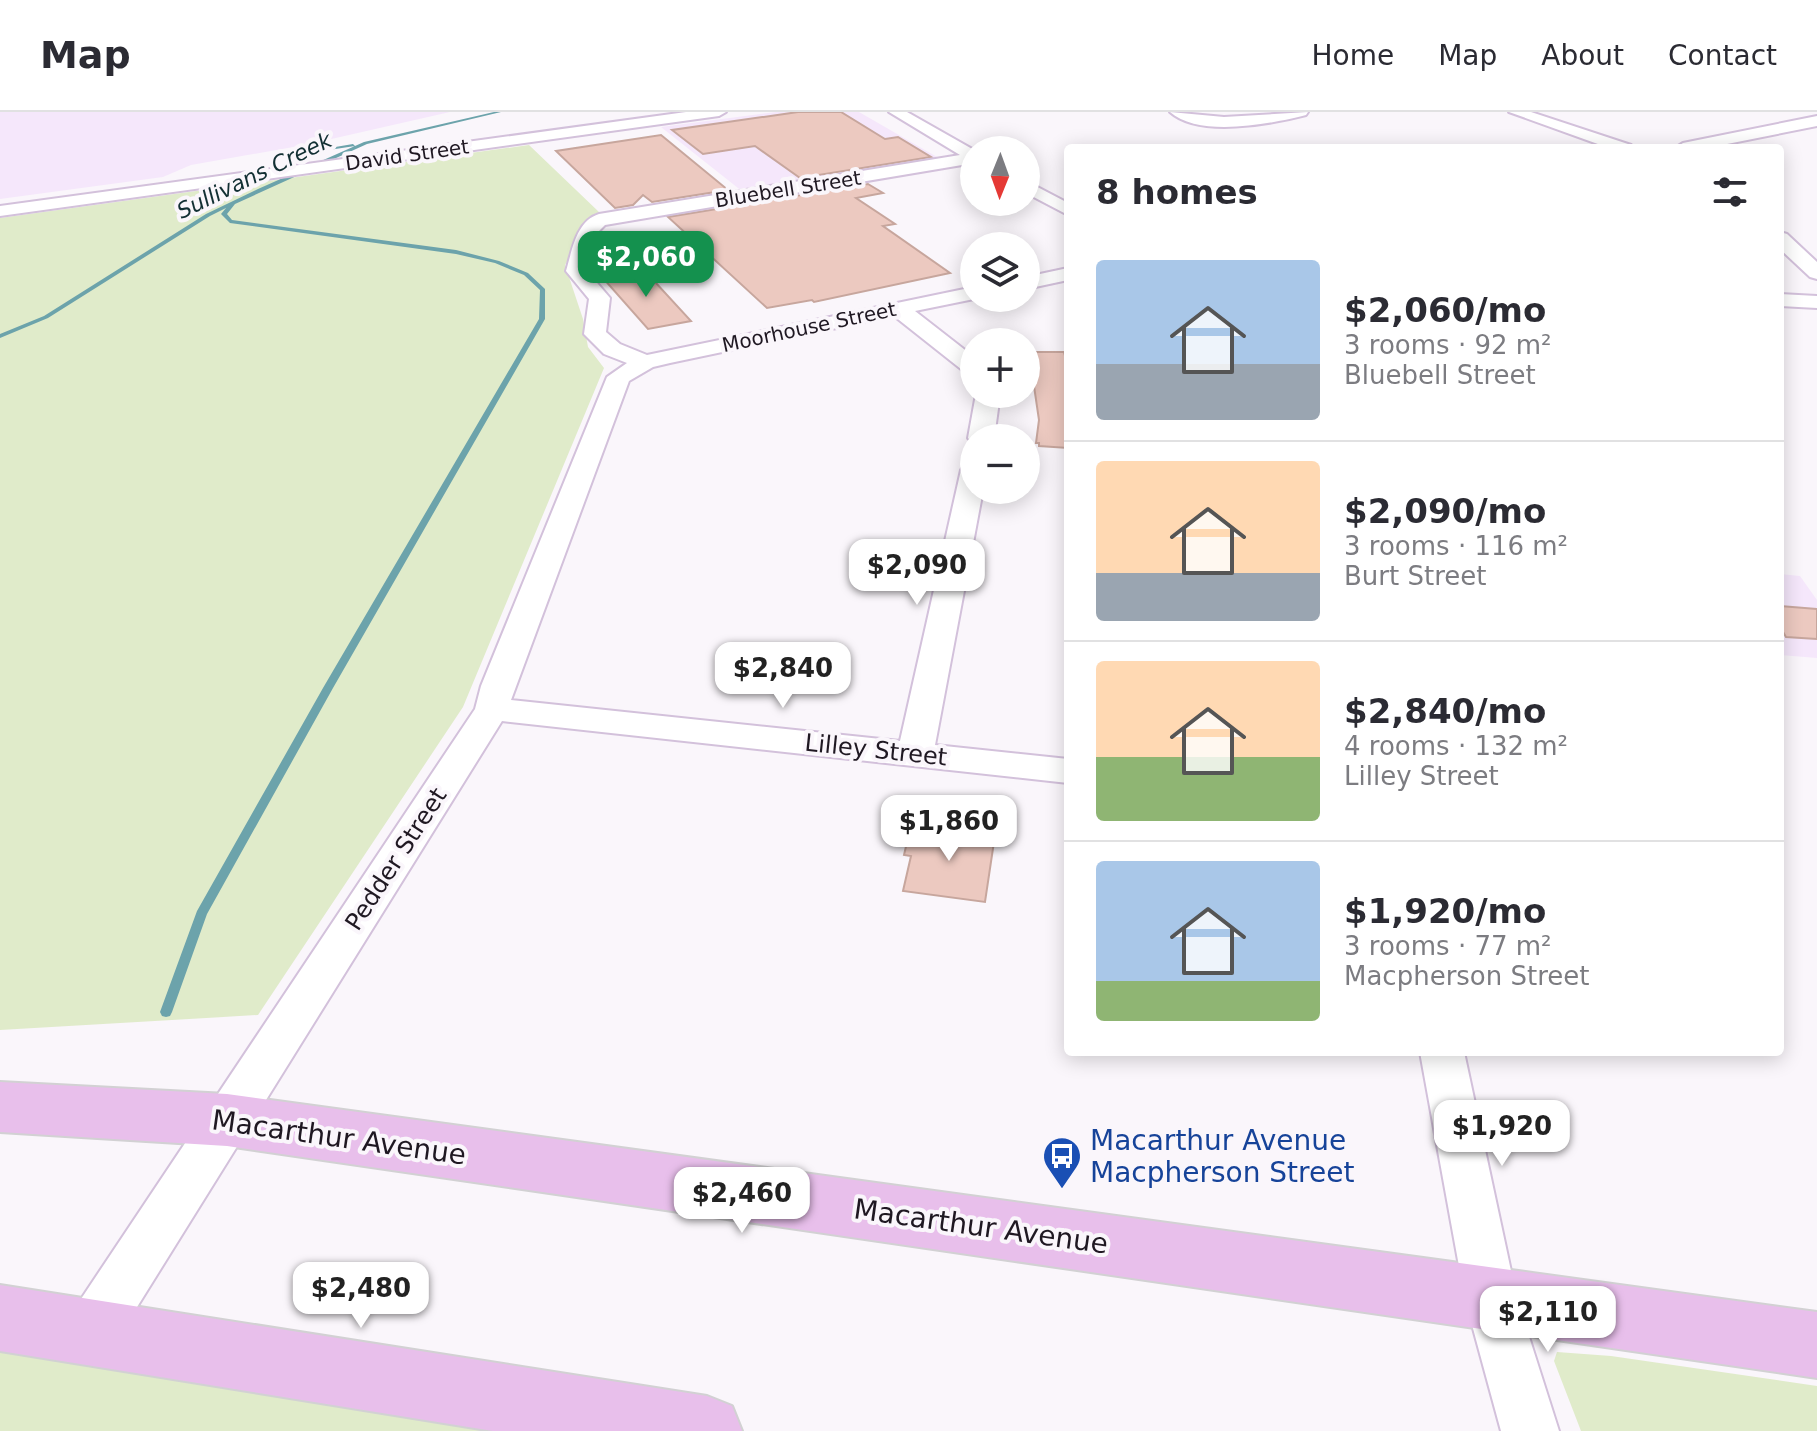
<!DOCTYPE html>
<meta charset="utf-8">
<style>
body{margin:0;font-family:"DejaVu Sans",sans-serif;background:#f2f2f3;color:#2b2b33;height:100vh;display:flex;flex-direction:column;font-size:30px;white-space:nowrap}
*{box-sizing:border-box;margin:0}
p{font-size:26px;color:#7c7c81}
.icon{flex:none;width:44px;height:44px;fill:none;stroke:currentColor;stroke-width:2;stroke-linecap:round;stroke-linejoin:round}
.map{position:relative;flex:1;overflow:hidden}
.side{position:absolute;left:1064px;top:32px;width:720px;height:912px;display:flex;flex-direction:column;background:#fff;border-radius:8px;box-shadow:0 4px 20px #0003}
.side>*{flex:none}
.needle{width:52px;rotate:181deg}
.buttons{position:absolute;left:960px;top:24px;display:grid;gap:16px}
.buttons a{display:grid;place-items:center;width:80px;height:80px;border-radius:50%;background:#fff;box-shadow:0 4px 20px #0003;font-size:40px}
.price{position:absolute;translate:-50% -68px;padding:0 18px;border-radius:16px;background:#fff;color:#222;font-size:26px;line-height:52px;filter:drop-shadow(0 2px 4px #0008)}
.price::after{content:'';position:absolute;left:50%;top:48px;width:24px;height:18px;margin-left:-12px;background:inherit;clip-path:polygon(0 0,100% 0,50% 100%)}
.price.current{background:#14914e;color:#fff}
ul{padding:0;list-style:none}
li{display:flex;align-items:center;gap:24px;height:200px;padding:0 32px}
li+li{border-top:2px solid #e1e1e2}
li span{display:grid;place-items:center;flex:none;width:224px;height:160px;border-radius:8px;color:#555}
li>.icon{margin-inline-start:auto}
span .icon{width:96px;height:96px;fill:#fffc;stroke-width:1}
li b{font-size:34px}
h2{display:flex;justify-content:space-between;align-items:center;height:96px;padding:0 32px;font-size:34px}
header{display:flex;align-items:center;gap:48px;box-sizing:border-box;height:112px;padding:0 40px;background:#fff;border-bottom:2px solid #e1e1e2}
header strong{font-size:38px}
nav{display:flex;gap:44px;margin-inline-start:auto;font-size:28px}
.map>svg:first-child{display:block}
.built{fill:#f5e7fb}
.green{fill:#e0ebca}
.lines{fill:none;stroke-linecap:round;stroke-linejoin:round}
.stream{fill:#6ca3ab;fill-rule:evenodd}
.building{fill:#ecc9c0;stroke:#c7a69d;stroke-width:2}
.minor-casing{stroke:#d3c1db;stroke-width:4}
.major-casing{stroke:#d2d1d3;stroke-width:4}
.minor{fill:#fff;fill-rule:evenodd}
.major{fill:#e8bfeb;fill-rule:evenodd}
.labels{text-anchor:middle;stroke-width:8;stroke-linejoin:round;paint-order:stroke}
.far-street-label{font-size:20px;fill:#1f1822;stroke:#faf6fb}
.far-water-label{font-size:22px;font-style:italic;fill:#122f33;stroke:#faf6fb}
.street-label{font-size:24px;fill:#1f1822;stroke:#faf6fb}
.near-street-label{font-size:28px;fill:#1f1822;stroke:#faf6fb}
.near-transit-label{font-size:28px;fill:#164399;stroke:#faf6fb;text-anchor:start}
</style>
<header>
<strong>Map</strong>
<nav><a>Home</a><a>Map</a><a>About</a><a>Contact</a></nav>
</header>
<div class="map">
<svg width="1817" height="1319" viewBox="0 0 1817 1319">
<rect width="100%" height="100%" fill="#faf6fb"/>
<path class="built" d="M0,0h450l-145,33 -114,20 -28,12 -163,22z
M776,0h83l85,49 -201,31 -82,-65z
M1780,462l20,2 17,24v58l-37,-3z"/>
<path class="green" d="M529,33l70,67 -6,3 -28,50 18,54 5,28 16,21 -141,339 -205,308 -258,15v-812z
M0,1238l496,81h-496z
M1557,1240l54,4 206,30v45h-236l-27,-70z"/>
<g class="lines">
<path class="stream" d="M494,0h7l-134,32 -132,60 -8,10 5,6 224,30 43,11 29,12 17,16v30l-212,369 -126,226 -35,98 -2,4 -4,1 -4,-1 -2,-4 37,-101 126,-223 216,-369 1,-29 -16,-15 -29,-12 -39,-9 -226,-31 -9,-9 5,-6 -16,8 -162,102 -48,20v-4l44,-18 162,-102 52,-25 106,-47z
M353,32l2,2 -59,9 -2,-1z"/>
</g>
<path class="building" d="M798,0h43l44,27 13,-2 33,20 -131,21 -45,-32 -52,8 -31,-24z
M661,23l67,55 -76,12 -9,-7 -10,10 -18,3 -59,-57z
M868,72l15,9 -27,5 39,26 -12,2 67,47 -136,29 -2,-2 -45,8 -99,-91z
M644,158l47,51 -43,8 -46,-52z
M1029,240h35l4,15v81l-29,-2v-3h-3l3,-23z
M1780,494l37,3v30l-31,-2 -6,-10z
M911,713l84,10 -10,67 -82,-11 8,-35 -7,-1z"/>
<g class="lines">
<g class="minor-casing">
<path id="minor" d="M686,0h40l-7,4 -719,100v-10z
M889,0h18l67,38v13l-369,62 -8,8 -11,37 24,28 -4,34 14,12 27,11 327,-68v11h5l-64,13 59,46v18l-8,-2 -72,-57 -224,47 -17,4 -24,14 -118,319 389,41 61,-271 4,-6 9,-2v28h9l-48,255 133,14v24l-566,-62 -393,631 -19,8 -19,-8 -8,-19 8,-19 404,-605 6,-23 126,-309 20,-14 -23,-9 -20,-20 5,-35 -23,-28c6,-20 10,-50 33,-57l361,-59z
M1170,0l54,5 84,-5 -2,3c-35,9 -107,23 -136,-3z
M1509,0h22l100,33 2,3h-24z
M1817,4v10l-110,22h-32l8,-5z
M1026,69l42,22v12l-42,-22z
M1780,120l7,2 30,28v17l-7,-2 -30,-28z
M1068,156v12l-42,9v-12z
M1780,182l37,2v12l-37,-2z
M976,282h24l-6,44h-20v6l-6,-6z
M1420,940h44l53,247 42,132h-58l-36,-132z"/>
</g>
<g class="major-casing">
<path id="major" d="M0,970l227,12 1590,218v66l-1590,-232 -227,-14z
M0,1173l707,111 25,10 10,25h-249l-493,-80z"/>
</g>
<use href="#minor" class="minor"/>
<use href="#major" class="major"/>
</g>
<defs>
<g id="bus-pin" transform="scale(2)"><path d="M0 17L-7.5 6A9.5 9.5 0 1 1 7.5 6Z" fill="#1a4fb4" stroke="#faf6fb"/><path d="M-5-6H5V4H4V6H2V4H-2V6H-4V4H-5ZM-3.5-4V0h7V-4ZM-3.5 1.2v1.5H-2V1.2ZM2 1.2v1.5H3.5V1.2Z" fill="#fff"/></g>
</defs>
<g fill-rule="evenodd">
<use href="#bus-pin" x="1062" y="1044"/>
</g>
<g class="labels">
<g class="far-street-label">
<text transform="translate(407 43) rotate(-8)" y="7">David Street</text>
<text transform="translate(788 77) rotate(-9)" y="7">Bluebell Street</text>
<text transform="translate(809 215) rotate(-12)" y="7">Moorhouse Street</text>
</g>
<g class="far-water-label">
<text transform="translate(254 63) rotate(-26)" y="8">Sullivans Creek</text>
</g>
<g class="street-label">
<text transform="translate(876 638) rotate(6)" y="8">Lilley Street</text>
<text transform="translate(396 747) rotate(-57)" y="8">Pedder Street</text>
</g>
<g class="near-street-label">
<text transform="translate(339 1025) rotate(8)" y="10">Macarthur Avenue</text>
<text transform="translate(981 1114) rotate(8)" y="10">Macarthur Avenue</text>
</g>
<g class="near-transit-label">
<text x="1090" y="1038">Macarthur Avenue<tspan x="1090" dy="32">Macpherson Street</tspan></text>
</g>
</g>
</svg>
<div class="buttons">
<a><svg class="needle" viewBox="-14 -14 28 28"><path d="M0-13l5 13h-10z" fill="#e53935"/><path d="M0 13l5-13h-10z" fill="#7c7c81"/></svg></a>
<a><svg class="icon" aria-label="layers" viewBox="0 0 24 24"><path d="M12 4l9 5-9 5-9-5zM3 14l9 5 9-5"/></svg></a>
<a>+</a>
<a>−</a>
</div>
<b class="price current" style="left:646px;top:187px">$2,060</b>
<b class="price" style="left:917px;top:495px">$2,090</b>
<b class="price" style="left:783px;top:598px">$2,840</b>
<b class="price" style="left:949px;top:751px">$1,860</b>
<b class="price" style="left:1502px;top:1056px">$1,920</b>
<b class="price" style="left:742px;top:1123px">$2,460</b>
<b class="price" style="left:361px;top:1218px">$2,480</b>
<b class="price" style="left:1548px;top:1242px">$2,110</b>
<section class="side">
<h2>8 homes<svg class="icon" aria-label="filters" viewBox="0 0 24 24"><path d="M4 7h16M4 17h16"/><circle cx="9" cy="7" r="2"/><circle cx="15" cy="17" r="2"/></svg></h2>
<ul>
<li><span style="background:linear-gradient(#a9c7e8 65%,#9aa5b1 0)"><svg class="icon" aria-label="home" viewBox="0 0 24 24"><path d="M3 11l9-7 9 7M6 9v11h12V9"/></svg></span><div><b>$2,060/mo</b><p>3 rooms · 92 m²</p><p>Bluebell Street</p></div></li>
<li><span style="background:linear-gradient(#ffd9b3 70%,#9aa5b1 0)"><svg class="icon" aria-label="home" viewBox="0 0 24 24"><path d="M3 11l9-7 9 7M6 9v11h12V9"/></svg></span><div><b>$2,090/mo</b><p>3 rooms · 116 m²</p><p>Burt Street</p></div></li>
<li><span style="background:linear-gradient(#ffd9b3 60%,#8fb573 0)"><svg class="icon" aria-label="home" viewBox="0 0 24 24"><path d="M3 11l9-7 9 7M6 9v11h12V9"/></svg></span><div><b>$2,840/mo</b><p>4 rooms · 132 m²</p><p>Lilley Street</p></div></li>
<li><span style="background:linear-gradient(#a9c7e8 75%,#8fb573 0)"><svg class="icon" aria-label="home" viewBox="0 0 24 24"><path d="M3 11l9-7 9 7M6 9v11h12V9"/></svg></span><div><b>$1,920/mo</b><p>3 rooms · 77 m²</p><p>Macpherson Street</p></div></li>
</ul>
</section>
</div>
